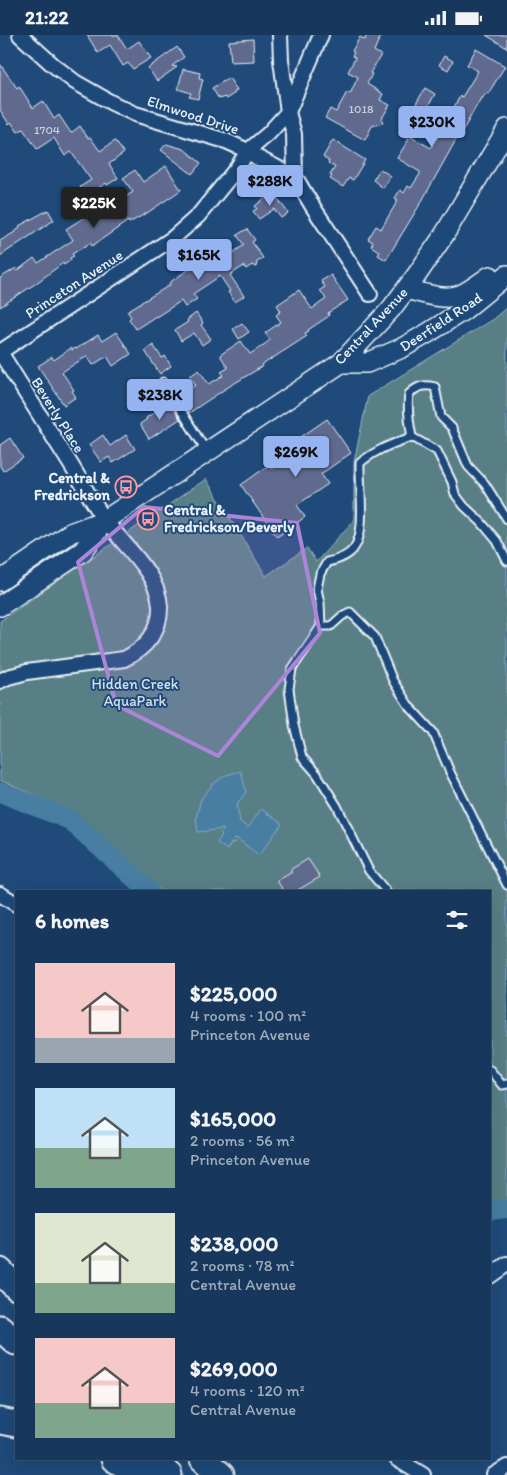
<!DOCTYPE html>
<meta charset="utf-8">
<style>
body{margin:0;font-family:Itim,sans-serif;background:#244365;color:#f1f3f6;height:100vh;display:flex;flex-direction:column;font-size:19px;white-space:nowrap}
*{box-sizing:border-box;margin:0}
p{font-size:16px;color:#9eacbb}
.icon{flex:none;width:28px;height:28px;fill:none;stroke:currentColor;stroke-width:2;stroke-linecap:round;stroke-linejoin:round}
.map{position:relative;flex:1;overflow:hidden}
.panel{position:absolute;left:15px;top:855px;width:476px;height:570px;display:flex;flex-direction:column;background:#17385c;border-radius:0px;box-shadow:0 5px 20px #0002,0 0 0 1px #365272}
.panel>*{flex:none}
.price{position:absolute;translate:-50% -42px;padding:0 11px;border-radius:5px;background:#95b2f1;color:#111;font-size:16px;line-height:32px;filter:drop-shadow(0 1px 2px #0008)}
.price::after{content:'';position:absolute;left:50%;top:30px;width:15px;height:11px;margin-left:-8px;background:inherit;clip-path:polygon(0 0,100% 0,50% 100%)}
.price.active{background:#222;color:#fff}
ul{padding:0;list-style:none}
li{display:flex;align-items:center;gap:15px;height:125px;padding:0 20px}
li span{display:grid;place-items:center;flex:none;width:140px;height:100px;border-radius:0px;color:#555}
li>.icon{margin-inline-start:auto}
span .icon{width:60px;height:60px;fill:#fffc;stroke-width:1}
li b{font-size:21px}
h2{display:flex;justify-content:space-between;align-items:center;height:60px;padding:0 20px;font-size:21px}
.status{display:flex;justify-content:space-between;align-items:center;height:35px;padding:0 25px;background:#17385c;direction:ltr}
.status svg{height:14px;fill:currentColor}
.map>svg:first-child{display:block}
.green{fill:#587f85;stroke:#a0b8be}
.water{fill:#477ea2;stroke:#87acc4}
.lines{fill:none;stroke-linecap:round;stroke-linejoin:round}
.river{stroke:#477ea2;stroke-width:20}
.building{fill:#616a8f;stroke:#e8f1f8;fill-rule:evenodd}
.lane-casing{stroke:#e8f1f8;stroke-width:11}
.street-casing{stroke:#e8f1f8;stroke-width:18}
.secondary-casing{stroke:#e8f1f8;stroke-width:22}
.highway-casing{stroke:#e8f1f8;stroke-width:29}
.lane{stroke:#1f4a7a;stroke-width:7}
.street{stroke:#1f4a7a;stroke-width:14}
.secondary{stroke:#1f4a7a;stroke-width:19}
.highway{stroke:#1f4a7a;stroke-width:25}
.marked{fill:#ac85d9;fill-opacity:0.2;stroke:#ac85d9;stroke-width:4;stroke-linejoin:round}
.labels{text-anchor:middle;stroke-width:4;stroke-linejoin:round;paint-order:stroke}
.number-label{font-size:12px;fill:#c6cfde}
.street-label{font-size:15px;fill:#e8f1f8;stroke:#1f4a7a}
.poi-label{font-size:15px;font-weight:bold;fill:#e8f1f8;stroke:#1f4a7a;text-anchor:end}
.park-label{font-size:15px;fill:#d2e0e7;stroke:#1f4a7a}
</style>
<div class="status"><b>21:22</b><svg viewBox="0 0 49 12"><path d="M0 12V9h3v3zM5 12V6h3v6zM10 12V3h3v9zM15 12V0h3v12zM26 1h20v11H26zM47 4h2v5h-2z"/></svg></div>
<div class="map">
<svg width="507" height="1440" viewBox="0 0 507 1440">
<rect width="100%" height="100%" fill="#1f4a7a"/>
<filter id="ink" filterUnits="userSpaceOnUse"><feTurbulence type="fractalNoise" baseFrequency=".02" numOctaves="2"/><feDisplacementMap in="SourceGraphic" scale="10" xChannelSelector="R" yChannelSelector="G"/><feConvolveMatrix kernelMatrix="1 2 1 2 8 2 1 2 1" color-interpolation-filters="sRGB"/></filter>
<g filter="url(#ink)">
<path class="green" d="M507,272v896h-17v-312h-329l-4,-5 -82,-72 -75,-34v-159l206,-142 60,97 41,-28 9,14 38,-42v-58l14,-66 125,-77z"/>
<path class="water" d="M241,736l5,21 -9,12 3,18 8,6 13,-19 21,15 -23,31 -23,-17 -2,2 2,2 -2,1 -2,-1 -5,8 -10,-7 5,-8 -2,-2 4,-3 -1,-1 -25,3 -2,-14 5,-19 12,-15 13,-9z"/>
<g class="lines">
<path class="river" d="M0,757l70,28 79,71
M490,1176l17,-2"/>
</g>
<path class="building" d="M87,0h31l9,14 12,-8 12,17 -18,11 -5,-6 -5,3 -13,-21 -12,8z
M367,0h14l-7,16 7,4 -11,18 2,1 -5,10 16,10 -3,6 10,5 -8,13 1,5 -11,3 -7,14 -40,-22 5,-9 6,3 11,-20 3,2 8,-17 -10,-5 7,-14 -3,-2 2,-4 -2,-1 8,-14 5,3z
M486,0h21v13z
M253,4l1,22 -23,1 -2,-21z
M177,12l7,10 -12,9 5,1 -20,14 -9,-13z
M476,14l29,17 -17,28 -2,-1 -4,6 -1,-1 -23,41 -1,-1 -35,63 -36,59 -8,-5 2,-3 -9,-6 2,-4 -5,-3 8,-13 5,3 17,-29 -3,-2 5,-8 4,3 4,-7 3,2 9,-14v-2l-23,-14 12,-19 -10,-5 26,-46 10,6 -11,20 20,12 16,-30 2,1 16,-26 -11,-6zM420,87l20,11 -9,15 -20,-11z
M444,21l9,5 -5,9 -9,-5z
M0,29l17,24 2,-2 14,22 10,-7 11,18 5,-4 12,18 9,-7 8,12 2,-1 10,14 15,-10 9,12 -15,11 9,14 -11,7 -1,-2 -20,13 -6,-9 11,-7 -20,-28 -6,4 -11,-18 -17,11 -14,-20 -5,3 -7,-10 -2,2 -9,-14z
M183,34l17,4 -1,5 4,1 -5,20 -9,-2 2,-4 -13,-4z
M229,43l8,12 -3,2 1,1 -9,6 -1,-2 -6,2 -7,-11z
M333,105l32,20 -12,20 -4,-2 -6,9 -13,-8 2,-3 -2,-1 5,-8 -7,-4 1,-2 -6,-4z
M166,109l18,5 17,14 -9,11 -31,-24z
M166,131l15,24 -34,23 -18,10 -1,-2 -36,25 -2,-3 -18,11 2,2 -4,2 1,2 -7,5 -1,-2 -28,21 -35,23v-29l16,-10 1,3 17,-13 4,5 35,-23 -7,-11 22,-14 -5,-7 8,-6 6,9 4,-3 2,3 30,-19 -10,-14 12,-8 8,12z
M380,134l11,7 -8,12 -10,-8z
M273,157l15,21 -7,5 -7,-9 -15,10 -6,-8 4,-2 -2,-3z
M48,175l6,10 -54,36v-15l15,-9 5,-5 -1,-1z
M247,194l8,11 -3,2 11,16 -6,4 -1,5 -4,-2 -6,4 -2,-3 -14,9 14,21 -9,6 -7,-10 2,-1 -10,-15 -27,18 4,5 -12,8 -4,-6 -25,16v-1l-20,13 -7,-10 2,-2 -4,-6 43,-26 -1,-2 26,-18 2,3 16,-11 -2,-4 12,-8 7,10 14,-10 -7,-10z
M331,240l17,25 -20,13 1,3 -21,14 1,1 -4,2 2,3 -45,29 1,1 -38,23 -36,24 -11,-17 18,-11 -6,-9 9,-6 10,14 15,-9 -3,-3 7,-4 -8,-13 21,-14 9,13 15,-10 5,-4 -5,-7 16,-11 -5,-7 5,-4 -4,-6 22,-15 13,19 14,-10 -6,-9 5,-3 -4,-6z
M196,278l7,10 -2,2 10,14 -9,6 -8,-12 -13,8 -6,-11 13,-8 -1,-2z
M242,288l7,9 -10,7 -6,-10z
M116,297l15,22 -18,12 -6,-10 -14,9 -6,-9 -25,16 12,18 -2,1 4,6 -12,8 -26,-39 14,-9 2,3 17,-12 1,2 3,-2 1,1 22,-14 4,6z
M153,310l9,13 3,-2 6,10 -11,8 -15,-23z
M169,367l11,17 -31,20 -9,-15 7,-5 -1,-1z
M327,384l24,34 -30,21 7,10 -31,21 8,12 -28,20 -36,-52 28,-20 3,4 32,-22 -6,-8z
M103,400l7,11 16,-11 9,14 -22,14 -4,-6 -8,5 -12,-17z
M10,403l13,20 -20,13 -3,-5v-21z
M308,824l12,18 -24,14h-12l-7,-10 15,-9 -2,-2z"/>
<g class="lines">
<g class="lane-casing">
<path id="lane" d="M163,347l44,70
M507,484l-22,-35 -17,-18 -16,-38 -11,-11 -6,-30c-12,-3 -17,-1 -26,7 -2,15 0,28 3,43l25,14 15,31 3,12 9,12 17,16 16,19 10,20
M321,591l-1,-23 -3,-14 3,-15 7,-12c10,-2 21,-5 27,-14 13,-17 5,-63 6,-85 15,-13 34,-20 52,-26
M386,856l-17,-20 -32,-65 -20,-32 -15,-17 -8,-32 -5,-36 3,-20 29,-43h10l11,-10 8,-4 25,25 18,44 16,25 24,26 17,40 57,113
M490,1035l12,15 5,-1"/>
</g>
<g class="street-casing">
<path id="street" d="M20,0l32,29 23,18 37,21 23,11 91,27 22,10 8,6 39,20 18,30 57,87
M280,0l1,25 7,52 6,22 1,43
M0,317c24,38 47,75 71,113 11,18 22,38 34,55 19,26 53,53 55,86 1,25 -15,43 -36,53l-97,13 -19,5 -8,4
M0,317l173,-114 25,-22 39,-48 11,-17 20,-17 20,-22 33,-77
M0,859l16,10
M490,1241l17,-12
M397,1424l26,16
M494,1440l13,-8"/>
</g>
<g class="secondary-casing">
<path id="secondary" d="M406,254c17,4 37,12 54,6 10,-4 21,-13 30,-19
M341,328h26l35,-15 26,-15 36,-23 43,-35
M0,546l70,-48 35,-13 236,-157 50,-54 25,-33 28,-41 63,-106
M0,571l83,-55 22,-31"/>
</g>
<g class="highway-casing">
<path id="highway" d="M0,1236l16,16
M0,1293l16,14
M0,1386l16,3
M114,1424l27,16
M151,1424l18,16
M203,1424l18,16"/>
</g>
<use href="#lane" class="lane"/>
<use href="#street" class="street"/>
<use href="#secondary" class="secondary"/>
<use href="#highway" class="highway"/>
</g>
</g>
<path class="marked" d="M144,472l153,16 23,110 -102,123 -102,-51 -38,-143z"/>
<defs>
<g id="bus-ring" transform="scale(1.125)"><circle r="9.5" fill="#1f4a7a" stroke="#ff9aa2" stroke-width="1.5"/><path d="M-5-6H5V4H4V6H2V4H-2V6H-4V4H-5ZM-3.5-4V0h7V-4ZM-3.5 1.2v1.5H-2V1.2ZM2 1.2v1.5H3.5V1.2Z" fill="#ff9aa2"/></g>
</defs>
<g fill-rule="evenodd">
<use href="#bus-ring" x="126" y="452"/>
<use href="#bus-ring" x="148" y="484"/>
</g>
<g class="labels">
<g class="number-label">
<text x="361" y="78">1018</text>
<text x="47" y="99">1704</text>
</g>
<g class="street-label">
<text transform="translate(193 80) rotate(18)" y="5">Elmwood Drive</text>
<text transform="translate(74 249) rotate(-33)" y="5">Princeton Avenue</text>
<text transform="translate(441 287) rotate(-33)" y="5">Deerfield Road</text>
<text transform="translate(371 291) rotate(-47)" y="5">Central Avenue</text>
<text transform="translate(58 380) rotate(58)" y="5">Beverly Place</text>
</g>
<g class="poi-label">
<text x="110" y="448">Central &amp;<tspan x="110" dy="17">Fredrickson</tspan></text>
<text x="164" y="480" text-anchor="start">Central &amp;<tspan x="164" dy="17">Fredrickson/Beverly</tspan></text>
</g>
<g class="park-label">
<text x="135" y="654">Hidden Creek<tspan x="135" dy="17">AquaPark</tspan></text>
</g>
</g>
</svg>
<b class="price" style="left:432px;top:113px">$230K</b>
<b class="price" style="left:270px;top:172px">$288K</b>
<b class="price active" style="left:94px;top:194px">$225K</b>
<b class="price" style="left:199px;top:246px">$165K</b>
<b class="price" style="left:160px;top:386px">$238K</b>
<b class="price" style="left:296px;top:443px">$269K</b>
<section class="panel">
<h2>6 homes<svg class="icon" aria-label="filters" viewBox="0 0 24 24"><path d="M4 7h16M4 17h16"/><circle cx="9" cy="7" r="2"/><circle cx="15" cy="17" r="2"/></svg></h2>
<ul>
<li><span style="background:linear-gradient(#f6c9c9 75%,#9aa5b1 0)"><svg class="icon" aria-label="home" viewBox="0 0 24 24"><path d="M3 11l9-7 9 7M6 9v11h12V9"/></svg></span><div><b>$225,000</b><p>4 rooms · 100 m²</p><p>Princeton Avenue</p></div></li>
<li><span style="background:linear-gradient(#bfe0f5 60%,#7fa58c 0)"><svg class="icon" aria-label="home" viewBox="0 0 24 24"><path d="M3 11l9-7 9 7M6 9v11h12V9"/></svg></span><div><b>$165,000</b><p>2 rooms · 56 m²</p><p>Princeton Avenue</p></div></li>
<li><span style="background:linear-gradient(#dfe7d0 70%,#7fa58c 0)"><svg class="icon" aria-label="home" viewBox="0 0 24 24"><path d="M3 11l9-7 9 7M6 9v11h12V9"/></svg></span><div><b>$238,000</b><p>2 rooms · 78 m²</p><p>Central Avenue</p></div></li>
<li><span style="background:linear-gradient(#f6c9c9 65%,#7fa58c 0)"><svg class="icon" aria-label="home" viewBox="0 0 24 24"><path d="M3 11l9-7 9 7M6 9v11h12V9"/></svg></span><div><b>$269,000</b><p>4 rooms · 120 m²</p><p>Central Avenue</p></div></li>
</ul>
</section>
</div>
